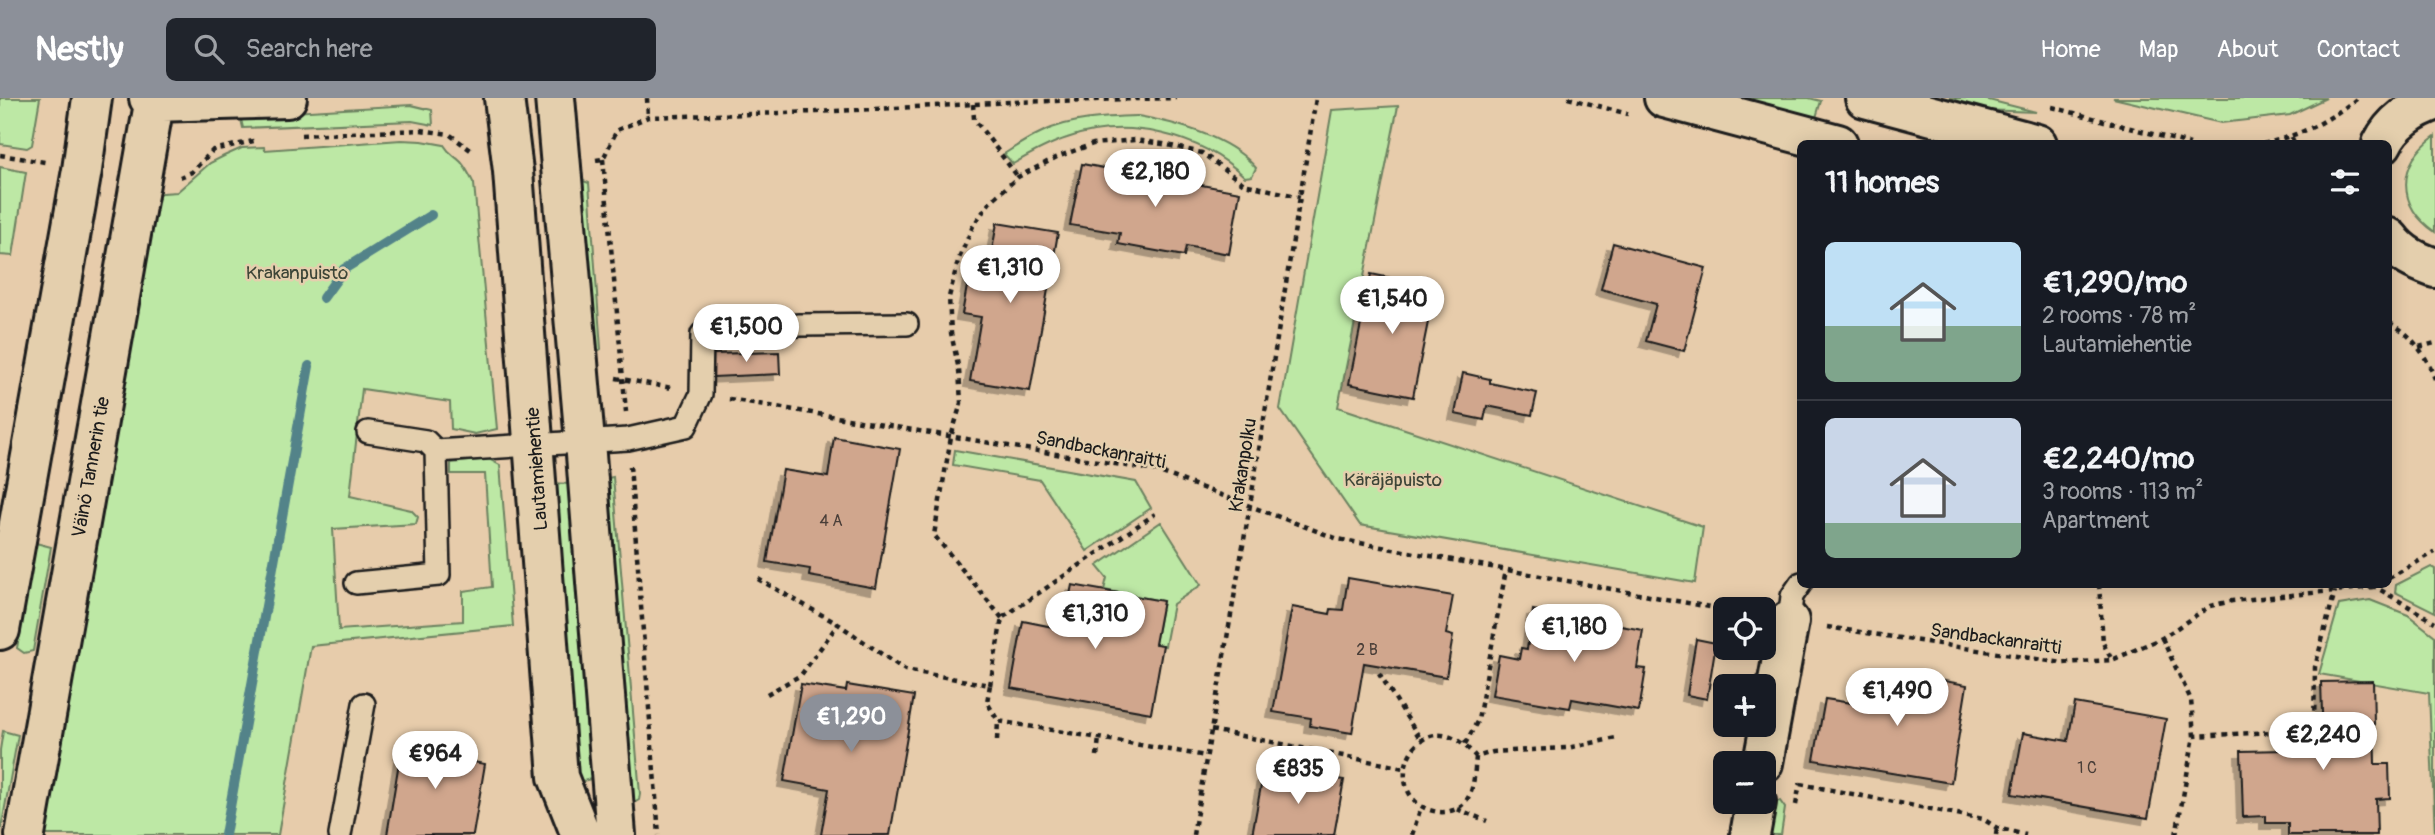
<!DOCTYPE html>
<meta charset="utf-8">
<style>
body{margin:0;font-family:Pangolin,sans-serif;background:#20242c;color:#f1f3f6;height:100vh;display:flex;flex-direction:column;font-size:26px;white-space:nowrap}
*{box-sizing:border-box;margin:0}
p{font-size:23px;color:#9ea1a6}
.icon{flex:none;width:38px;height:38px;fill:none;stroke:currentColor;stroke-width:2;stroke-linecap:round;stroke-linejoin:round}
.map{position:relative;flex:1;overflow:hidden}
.panel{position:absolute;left:1797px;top:42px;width:595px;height:448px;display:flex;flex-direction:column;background:#171b24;border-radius:10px;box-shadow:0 4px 18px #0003}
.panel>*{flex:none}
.controls{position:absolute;left:1713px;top:499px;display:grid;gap:14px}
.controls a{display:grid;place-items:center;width:63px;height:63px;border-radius:10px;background:#171b24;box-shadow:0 4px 18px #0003;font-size:35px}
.price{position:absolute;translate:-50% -60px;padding:0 16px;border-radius:24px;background:#fff;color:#222;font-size:23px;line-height:46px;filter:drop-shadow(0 2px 4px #0008)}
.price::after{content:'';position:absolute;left:50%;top:42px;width:21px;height:16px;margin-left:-10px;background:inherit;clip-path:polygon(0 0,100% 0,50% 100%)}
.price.current{background:#8c9099;color:#fff}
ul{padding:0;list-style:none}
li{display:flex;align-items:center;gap:21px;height:175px;padding:0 28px}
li+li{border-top:2px solid #363941}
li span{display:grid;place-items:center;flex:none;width:196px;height:140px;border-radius:10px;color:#555}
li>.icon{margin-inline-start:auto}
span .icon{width:84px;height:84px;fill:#fffc;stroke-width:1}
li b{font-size:30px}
h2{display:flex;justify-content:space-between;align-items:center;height:84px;padding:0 28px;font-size:30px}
header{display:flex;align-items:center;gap:42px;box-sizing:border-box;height:98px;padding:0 35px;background:#8c9099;color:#fff}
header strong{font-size:33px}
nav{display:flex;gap:38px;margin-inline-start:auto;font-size:24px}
.search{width:490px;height:63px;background:#20242c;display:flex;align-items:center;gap:18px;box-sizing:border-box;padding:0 24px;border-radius:10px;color:#9ea1a6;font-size:26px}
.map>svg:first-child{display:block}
.green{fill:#bde8a5;stroke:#6c8260;stroke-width:2}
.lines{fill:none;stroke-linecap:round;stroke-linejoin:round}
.stream{stroke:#538389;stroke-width:10}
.building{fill:#d0a68d;stroke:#1c1c1c;stroke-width:2;filter:url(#shadow)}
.lane-casing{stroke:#1c1c1c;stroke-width:26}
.street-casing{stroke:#1c1c1c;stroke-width:44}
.secondary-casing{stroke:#1c1c1c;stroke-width:44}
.path{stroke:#1c1c1c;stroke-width:4.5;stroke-dasharray:5 5;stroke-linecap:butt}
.lane{stroke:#e4cfad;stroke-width:21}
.street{stroke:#e4cfad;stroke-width:38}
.secondary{stroke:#e4cfad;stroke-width:38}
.labels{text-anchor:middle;stroke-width:5;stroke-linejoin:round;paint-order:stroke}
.number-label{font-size:16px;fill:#493e38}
.park-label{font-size:19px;fill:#3c4537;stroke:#e4cfad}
.street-label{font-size:19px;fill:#1c1c1c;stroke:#e4cfad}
</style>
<header>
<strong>Nestly</strong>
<div class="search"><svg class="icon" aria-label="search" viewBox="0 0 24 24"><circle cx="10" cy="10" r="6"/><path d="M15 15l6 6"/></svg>Search here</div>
<nav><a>Home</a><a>Map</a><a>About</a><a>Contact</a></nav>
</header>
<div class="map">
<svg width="2435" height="737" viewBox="0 0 2435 737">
<defs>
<filter id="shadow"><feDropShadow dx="-6" dy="6" stdDeviation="0" flood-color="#0004"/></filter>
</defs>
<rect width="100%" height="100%" fill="#e7ccab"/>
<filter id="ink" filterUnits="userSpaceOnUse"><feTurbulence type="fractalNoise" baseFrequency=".0143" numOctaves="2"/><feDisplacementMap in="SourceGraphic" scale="14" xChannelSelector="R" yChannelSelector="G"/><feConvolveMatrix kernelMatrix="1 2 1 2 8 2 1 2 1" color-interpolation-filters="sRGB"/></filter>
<g filter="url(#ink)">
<path class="green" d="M0,0h40l-8,47 -5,3 -27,-4z
M1719,0h90l12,3 -7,23z
M1914,0h67l55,14 -81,-3z
M2113,0h213l-36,17 -69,8z
M411,7l21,5 1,15 -21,-4 -169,7 -3,-13z
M1398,8l-60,301 365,120 -8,56 -335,-58 -80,-116 52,-299z
M1138,18c39,7 92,21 118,52l-4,8 -7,1c-45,-43 -118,-60 -178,-39 -19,6 -37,16 -54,26l-9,-10c12,-8 25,-16 38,-22 29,-14 64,-15 96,-16z
M2435,38v96c-39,-27 -38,-68 0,-96z
M401,42l21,1 22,4c6,10 10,10 17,17 6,7 9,14 13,22l23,245 -22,5 -24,-5 -1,-27 -88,-13 -12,107 61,14 7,7 -2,7 -83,5 6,101 124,-9v-30l29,-4 -7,-113h-34v-11l38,-4 11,6 13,161 -202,20 -33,189h-243l113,-641 29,-2 33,-29 14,-7 18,-8 22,-1 1,3z
M0,69l26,5 -13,84 -13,-1z
M578,81l11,4 12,166 -5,3z
M955,352l181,32 15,26 -64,43 -47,-71 -87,-15z
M613,379l27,317 -1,6 -5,3 -6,-1 -30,-322z
M548,385l24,1 23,294 -12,3 -8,-4z
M1161,424l40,63 -28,19 -8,42 -10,-2 8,-43 -59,-11 3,-12 -10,-12z
M36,445l15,4 -18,104 -9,2 -7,-5z
M2431,469l4,2v43l-40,-20 1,-7z
M2370,502l38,15 27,21v199l-6,-142 -110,-19 20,-69z
M3,633l15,4 -18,100v-85z
M1780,703l5,7 -4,27h-15l6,-33z"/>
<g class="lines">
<path class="stream" d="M323,200l21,-29 87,-54
M225,737l84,-469"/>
</g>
<path class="building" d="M1140,58l37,7 -3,17 66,12 -11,62 -43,-8 -2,10 -66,-12 2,-11 -50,-8 12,-61 54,10z
M997,125l61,10 -28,158 -60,-10 11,-64 -19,-3 9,-50 18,3z
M1613,145l93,25 -22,83 -38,-10 10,-37 -55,-15z
M1371,176l64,13 -22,110 -64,-13z
M779,254l1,22 -67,3 -1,-23z
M1463,275l27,6v4l47,10 -5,22 -45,-9 -3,14 -29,-6z
M834,339l66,12 -24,139 -67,-12 1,-7 -43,-7 16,-92 45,7z
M1348,480l105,18 -7,38 7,2 -7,41 -82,-14 -12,70 -42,-7 1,-8 -38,-6 19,-105 38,7 1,-5 12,1z
M1072,487l91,16 -8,43 8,1 -12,68 -140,-25 12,-67 40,8z
M1533,512l110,20 -6,38 9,1 -7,42 -67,-12 -2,9 -78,-13 7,-40 20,4 2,-11 6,1z
M1696,541l20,4 -9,56 -20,-4z
M1877,571l90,16 -16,98 -137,-23 11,-61 46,7z
M2373,583l2,83h14l1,34 -14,1 1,36h-89v-12h-22v-7l-23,1 -2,-66 44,-1v-7l38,-2 -2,-59z
M801,586l45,7 1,-6 67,11 -24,139h-69l8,-46 -45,-8z
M2075,605l91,16 -18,99 -136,-24 11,-61 45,8z
M403,640l60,10 -2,12 24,4 -12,71h-86z
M1302,675l42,7 -10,55h-82l11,-60 37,7z"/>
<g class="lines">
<g class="lane-casing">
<path id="lane" d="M368,334l58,9 10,10 192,-12 58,-13 15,-32 1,-60 97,-9 108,-1
M356,485l83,-8 -3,-124
M1789,523l3,-25 9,-13
M340,737l24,-131"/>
</g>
<g class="street-casing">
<path id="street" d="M504,0l9,73 45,606 23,58
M555,0l30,344 31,393
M1763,665l26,-142
M1750,737l6,-33"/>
</g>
<g class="secondary-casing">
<path id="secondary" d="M149,0l5,4 133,-4
M1664,0l174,46
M1865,0l172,46
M2382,46c10,-21 31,-36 53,-43
M2389,140c12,17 27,23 46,30
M0,532l82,-460 10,-72
M25,737l130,-737"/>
</g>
<path class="path" d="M647,0l1,19
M1568,0l60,16
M973,6l1,15 44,58
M2052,9l138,37
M301,37l120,-5 28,4 23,17
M2292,39l2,7
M2263,46c43,-11 60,-20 95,-46
M0,57l45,7
M603,61l23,253
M596,62l7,-1 14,-29 31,-13 169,-5 195,-10 164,-4
M180,79l12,-5 21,-22 45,-10
M2389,225c22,9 38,34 46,56
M2419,249l16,-4
M616,280l56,10
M729,301l428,72 181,68 388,71
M630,368l29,369
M2389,480l46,-26
M758,481l80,45
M2099,486l4,59 9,17
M2372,487l63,37
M1002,520l-68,-83 17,-98 10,-34 -2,-33 -8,-37 -2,-36 9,-36 15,-35 17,-24 28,-25 39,-20 36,-13 42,-4 28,4 39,9 42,31 56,13
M1827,529l236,36 49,-3 50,-22 48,-32 22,-5 141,-14 4,-3
M2162,540l29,62 3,36
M1379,575l42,67
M990,587l12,-67 153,-104
M767,596l34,-19 37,-51 67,46 85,15 -3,17 11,19 208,35
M1211,632l193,38
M997,642l1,-19
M1465,646l13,-24 28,-150
M1097,658l2,-18
M1476,659c-2,18 -1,43 -20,52 -10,4 -16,4 -26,1 -56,-19 -9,-119 46,-53l17,-5 74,-4 49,-10
M1800,686l183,35 14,9 29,7
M1796,707l4,-22
M1457,711l30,12
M1193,737l57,-330 66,-407
M1412,737l9,-28
M1996,737l1,-7
M2176,737l18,-99 120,-6 1,-63 20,-76"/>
<use href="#lane" class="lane"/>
<use href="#street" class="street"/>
<use href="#secondary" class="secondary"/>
</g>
</g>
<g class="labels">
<g class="number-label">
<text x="831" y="428">4 A</text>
<text x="1367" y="557">2 B</text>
<text x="2087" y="675">1 C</text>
</g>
<g class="park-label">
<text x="297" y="181">Krakanpuisto</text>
<text x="1393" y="388">Käräjäpuisto</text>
</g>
<g class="street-label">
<text transform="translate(1101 351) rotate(11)" y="7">Sandbackanraitti</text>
<text transform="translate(1242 367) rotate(-81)" y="7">Krakanpolku</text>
<text transform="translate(90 369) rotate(-80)" y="7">Väinö Tannerin tie</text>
<text transform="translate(536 371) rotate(-94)" y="7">Lautamiehentie</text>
<text transform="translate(1996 540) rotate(8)" y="7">Sandbackanraitti</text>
</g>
</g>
</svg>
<div class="controls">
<a><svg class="icon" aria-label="locate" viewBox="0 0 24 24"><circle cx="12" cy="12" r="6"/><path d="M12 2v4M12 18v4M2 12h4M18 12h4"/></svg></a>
<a>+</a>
<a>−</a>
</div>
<b class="price" style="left:1155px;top:111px">€2,180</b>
<b class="price" style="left:1010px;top:207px">€1,310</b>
<b class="price" style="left:1392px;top:238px">€1,540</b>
<b class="price" style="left:746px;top:266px">€1,500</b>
<b class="price" style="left:1095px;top:553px">€1,310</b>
<b class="price" style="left:1574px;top:566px">€1,180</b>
<b class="price" style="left:1897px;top:630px">€1,490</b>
<b class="price current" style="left:851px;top:656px">€1,290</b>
<b class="price" style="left:2323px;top:674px">€2,240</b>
<b class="price" style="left:435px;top:693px">€964</b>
<b class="price" style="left:1298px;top:708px">€835</b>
<section class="panel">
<h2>11 homes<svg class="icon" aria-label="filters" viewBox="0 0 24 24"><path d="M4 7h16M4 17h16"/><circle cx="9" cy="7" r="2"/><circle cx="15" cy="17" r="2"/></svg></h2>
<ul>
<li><span style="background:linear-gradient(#bfe0f5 60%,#7fa58c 0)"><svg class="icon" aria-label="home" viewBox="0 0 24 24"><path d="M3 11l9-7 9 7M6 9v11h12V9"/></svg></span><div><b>€1,290/mo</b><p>2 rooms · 78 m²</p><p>Lautamiehentie</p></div></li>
<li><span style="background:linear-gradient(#c9d6e8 75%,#7fa58c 0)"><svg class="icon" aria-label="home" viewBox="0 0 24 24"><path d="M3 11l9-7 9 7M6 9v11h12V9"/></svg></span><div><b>€2,240/mo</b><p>3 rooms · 113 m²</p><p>Apartment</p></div></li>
</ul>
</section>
</div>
